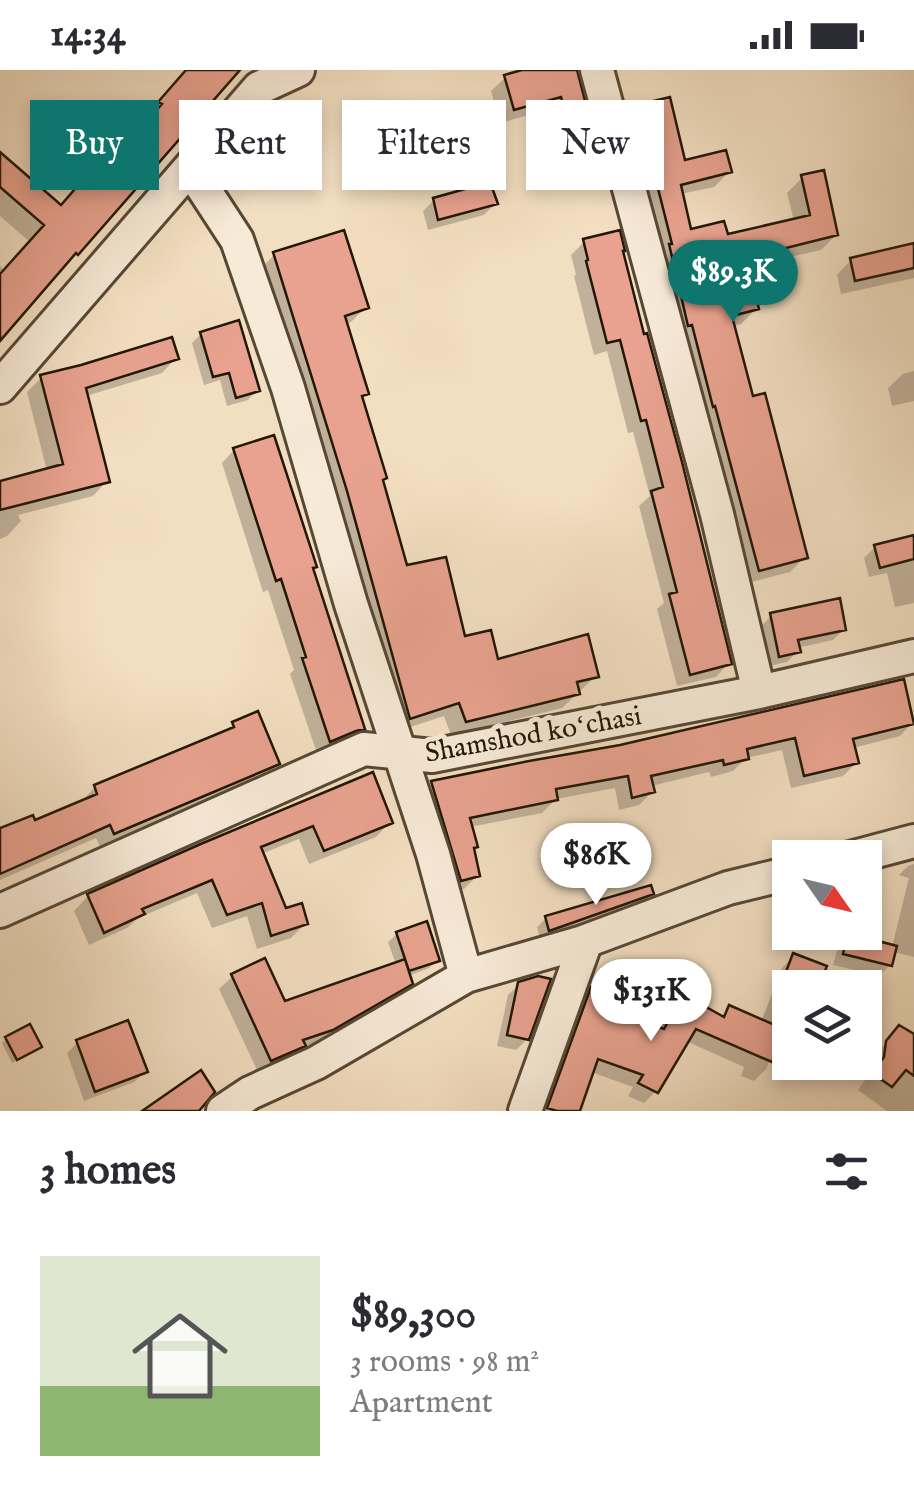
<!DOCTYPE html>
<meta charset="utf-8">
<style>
body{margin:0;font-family:"IM FELL English",serif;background:#f7f7f7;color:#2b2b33;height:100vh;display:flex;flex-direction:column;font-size:38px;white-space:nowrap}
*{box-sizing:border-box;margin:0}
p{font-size:32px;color:#7c7c81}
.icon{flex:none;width:55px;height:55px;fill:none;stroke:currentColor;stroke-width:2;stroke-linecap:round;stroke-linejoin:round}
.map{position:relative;height:1041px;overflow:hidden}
.side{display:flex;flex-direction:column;background:#fff;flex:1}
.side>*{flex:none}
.top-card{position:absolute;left:30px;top:30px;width:855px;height:90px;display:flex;gap:20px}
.needle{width:65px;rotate:124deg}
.fabs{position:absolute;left:772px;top:770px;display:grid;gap:20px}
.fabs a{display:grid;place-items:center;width:110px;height:110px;border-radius:0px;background:#fff;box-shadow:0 5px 15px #0003;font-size:50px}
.price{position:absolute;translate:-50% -85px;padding:0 22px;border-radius:35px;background:#fff;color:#222;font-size:32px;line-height:65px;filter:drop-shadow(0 2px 5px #0008)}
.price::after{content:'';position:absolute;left:50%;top:60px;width:30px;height:22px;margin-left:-15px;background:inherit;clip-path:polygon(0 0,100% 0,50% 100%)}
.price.current{background:#0f766e;color:#fff}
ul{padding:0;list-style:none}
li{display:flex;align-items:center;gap:30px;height:250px;padding:0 40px}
li span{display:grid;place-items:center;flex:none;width:280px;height:200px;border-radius:0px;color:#555}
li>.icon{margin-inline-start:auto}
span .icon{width:120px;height:120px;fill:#fffc;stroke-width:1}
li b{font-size:42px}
h2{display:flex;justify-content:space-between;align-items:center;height:120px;padding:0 40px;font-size:42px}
.tag{padding:0 35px;border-radius:0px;background:#fff;box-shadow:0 5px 15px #0003;font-size:35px;line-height:90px}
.tag.current{background:#0f766e;color:#fff}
.status{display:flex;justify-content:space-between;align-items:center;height:70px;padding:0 50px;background:#fff;direction:ltr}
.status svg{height:28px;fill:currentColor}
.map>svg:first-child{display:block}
.shadow{fill:#0003}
.building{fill:#e8a28f;stroke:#221606;stroke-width:2.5}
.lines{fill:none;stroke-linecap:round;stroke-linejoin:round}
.minor-casing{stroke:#564835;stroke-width:38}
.minor{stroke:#f7ead7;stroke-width:32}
.labels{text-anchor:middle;stroke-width:10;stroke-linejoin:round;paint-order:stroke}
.street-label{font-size:28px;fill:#221606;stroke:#f7ead7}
</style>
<div class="status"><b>14:34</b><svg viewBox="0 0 49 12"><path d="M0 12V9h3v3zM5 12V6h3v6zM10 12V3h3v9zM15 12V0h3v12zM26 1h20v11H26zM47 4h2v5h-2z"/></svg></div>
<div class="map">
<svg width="914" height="1041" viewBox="0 0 914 1041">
<rect width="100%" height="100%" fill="#f2dec1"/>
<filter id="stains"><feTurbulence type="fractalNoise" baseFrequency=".002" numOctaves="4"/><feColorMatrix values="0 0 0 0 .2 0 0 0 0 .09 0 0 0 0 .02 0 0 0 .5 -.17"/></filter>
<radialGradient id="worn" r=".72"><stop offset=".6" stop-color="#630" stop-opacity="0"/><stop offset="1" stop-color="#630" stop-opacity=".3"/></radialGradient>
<path class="shadow" d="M187,0h50l-161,184 -76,83v-71l5,5 25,-29 -30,-26v-49l60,40 26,-30 -27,-24 13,-14 15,-16 34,30 27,-32 -3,-3z
M514,0h60l27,100 -15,14 -18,5 -22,-79 -46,13 -9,-32 15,-14 9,-3z
M638,38l45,55 46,9 -15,15 -33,7 8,38 37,5 68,-16 -7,-28 15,-15 34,57 -15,15 -75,17 10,42 -15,15 -9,2 19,73 54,158 -15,15 -46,12 -121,-461z
M434,130l61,4 -11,11 -56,15 -5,-19z
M584,172l36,10 109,411 -13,14 -39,9 -20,-77 7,-6 -25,-97 11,-10 -17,-64 -5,1 -21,-82 -13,4 -20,-79 2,-1 -5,-20z
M914,176v32l-73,16 -4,-19 14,-15z
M274,185l92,52 -15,15 -6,2 21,69 -6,6 46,169 57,71 33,23 100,14 -34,32 -111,27 -7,-19 -49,16 -136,-462z
M201,264l56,56 -9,10 -21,6 -7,-26 -16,5 -12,-42z
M176,288l-14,15 -76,23 21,85 -14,15 -75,19 3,6 -14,15 -7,3v-54l47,-14 -20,-79 15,-15z
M914,301v30l-22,5 -4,-18 15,-14z
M234,380l77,119 52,159 -13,13 -33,12 -27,-79 4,-4 -26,-80 -5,2 -41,-129z
M914,467v66l-19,4 -8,-34 -18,4 -5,-19 11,-11z
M772,545l72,14 -11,11 -36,8 1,3 -11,11 -18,4 -8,-40z
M913,652l-13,14 -47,12 3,15 -13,13 -52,12 -9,-38 -36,8 -13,13 -22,6 -2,-5 -58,14 1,6 -13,13 -20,5 -4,-22 -59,11 -14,14 -72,14 8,48 -14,14 -16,4 -29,-96 13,-13z
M233,654l44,40 -14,14 -163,69 -4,-9 -96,42v-49l34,-8 47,-21 14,-15 130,-54z
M371,706l19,46 -14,15 -67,27 -10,-25 -38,15 23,57 21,13 -14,14 -34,11 -10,-33 -35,12 -15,-35 -59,25 -11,10 -38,17 -15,-34 14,-15z
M914,794v93l-21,-5 -3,13 -11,11 -46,-11 5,-18 11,-11 43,11 17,-69 -10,-3 9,-9z
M651,824l-9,9 -102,36 -3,-12 9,-9z
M397,864l41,26 -9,8 -21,8 2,7 -13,13 -80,46 -17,6 -10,10 -32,14 -39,-83 13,-12 32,-15 20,42 112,-39 -8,-23z
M794,886l-4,32v49l-9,-2 -15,34 -12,12 -13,-5 3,-9 -58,-26 -30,50 -12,12 -16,-7 5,-9 -42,-15 -14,39h-38l40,-109 13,-12 1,17 67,23 12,-21 12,-12 36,21 10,-10 31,14 21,-54z
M520,914l7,55 -11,11 -19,-4 11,-51z
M900,958l14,9v74h-27l-29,-21 10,-14 2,-16z
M7,969l32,8 -27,16 -10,-20z
M78,972l67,30 -11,10 -50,19 -17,-48z"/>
<path class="building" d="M186,0h54l-162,185 -2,-2 -76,88v-67l44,-49 -44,-38v-35l61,53 39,-45 -27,-24 14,-16 35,30 40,-46 -4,-2z
M522,0h55l26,100 -21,6 -21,-79 -47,13 -10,-35z
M670,27l15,63 41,-10 6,22 -51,13 10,44 33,-8 4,13 82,-19 -9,-40 23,-5 14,65 -92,23 13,51 -27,7 21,80 12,-3 43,165 -49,13 -44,-165 -2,1 -21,-82 -4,1 -19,-82h3l-35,-139z
M490,112l8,22 -60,16 -5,-22z
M344,160l25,78 -24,8 24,78 -7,2 25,82 -4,2 24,85 39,-8 19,79 26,-6 7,29 90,-25 11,43 -22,5 3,12 -114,28 -7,-19 -49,16 -63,-228 -74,-239z
M620,160l5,21h-2l21,83 3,-1 35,129 50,202 -42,11 -21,-81 8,-2 -26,-101 12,-4 -17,-67 -5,1 -21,-81 -13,3 -21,-82 2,-1 -5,-21z
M914,173v25l-59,13 -5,-23z
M239,250l21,71 -24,7 -7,-25 -16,4 -13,-45z
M172,267l7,22 -93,29 24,94 -110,28v-29l63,-17 -23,-89 41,-10z
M274,365l43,132 -4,1 52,161 -9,2 -26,11 -28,-84 4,-1 -25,-78 -5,2 -43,-133z
M914,465v24l-34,9 -6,-23z
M840,528l6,32 -48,10 3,12 -22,5 -9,-44z
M904,609l10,45 -61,15 6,24 -55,13 -9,-38 -48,11 2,10 -25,6 -1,-5 -72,16 4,16 -23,6 -4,-22 -72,13 2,11 -88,18 8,29 -4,1 6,28 -19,5 -30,-100 98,-20 91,-16z
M258,641l22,53 -166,70 -4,-9 -110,49v-46l33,-13 2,5 62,-26 -3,-9 140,-58 -2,-5z
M373,702l20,51 -69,28 -11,-25 -52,21 25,61 16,-5 6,21 -37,12 -9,-33 -35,12 -15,-35 -70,29 3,5 -41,19 -17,-39 116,-51z
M651,815l3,9 -105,37 -4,-15z
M427,851l13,40 -31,10 -13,-39z
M848,863l49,13 -5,20 -49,-12z
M793,883l34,13 -9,22h-38z
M265,888l20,43 120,-42 8,25 -80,46 -30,10 3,6 -35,15 -40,-87z
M538,906l13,3 -22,61 -22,-5 11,-53z
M591,917l11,2 -5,16 67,24 19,-35 41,23 5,-12 57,25 -14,32 -76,-33 -38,64 -20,-10 5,-8 -45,-16 -18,52h-23l-10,-3z
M128,950l20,52 -53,20 -19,-52z
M30,954l12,23 -25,13 -12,-23z
M899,955l15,9v42l-8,-6 -14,17 -20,-14 12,-16 2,-16z
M201,1000l14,22 -16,19h-57z"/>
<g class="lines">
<g class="minor-casing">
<path id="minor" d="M597,0l120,444 42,178
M190,98l47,72 51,148 63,216 82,250 33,122
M0,317l259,-299 39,-18
M850,788l64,-17
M0,841l364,-162 68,7 327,-64 155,-36
M223,1041l27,-18 66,-30 150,-87 117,-34 145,-54 62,-15
M525,1041l61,-170"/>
</g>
<use href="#minor" class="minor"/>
</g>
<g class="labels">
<g class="street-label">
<text transform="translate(533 663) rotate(-10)" y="10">Shamshod koʻchasi</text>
</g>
</g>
<rect width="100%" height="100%" filter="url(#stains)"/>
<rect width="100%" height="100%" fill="url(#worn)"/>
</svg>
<div class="fabs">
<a><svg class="needle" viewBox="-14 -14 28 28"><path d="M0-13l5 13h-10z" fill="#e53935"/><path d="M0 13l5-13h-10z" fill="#7c7c81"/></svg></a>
<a><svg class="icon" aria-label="layers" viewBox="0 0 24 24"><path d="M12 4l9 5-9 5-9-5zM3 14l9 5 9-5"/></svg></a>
</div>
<b class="price current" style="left:733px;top:255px">$89.3K</b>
<b class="price" style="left:596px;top:838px">$86K</b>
<b class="price" style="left:651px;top:974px">$131K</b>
<div class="top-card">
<a class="tag current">Buy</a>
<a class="tag">Rent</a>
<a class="tag">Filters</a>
<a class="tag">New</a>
</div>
</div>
<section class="side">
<h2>3 homes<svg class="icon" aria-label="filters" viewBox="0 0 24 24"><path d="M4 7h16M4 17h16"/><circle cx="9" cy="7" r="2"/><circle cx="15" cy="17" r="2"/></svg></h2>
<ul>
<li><span style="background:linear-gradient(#dfe7d0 65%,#8fb573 0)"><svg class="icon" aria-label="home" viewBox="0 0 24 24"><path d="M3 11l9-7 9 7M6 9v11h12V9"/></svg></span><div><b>$89,300</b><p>3 rooms · 98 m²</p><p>Apartment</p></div></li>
</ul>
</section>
